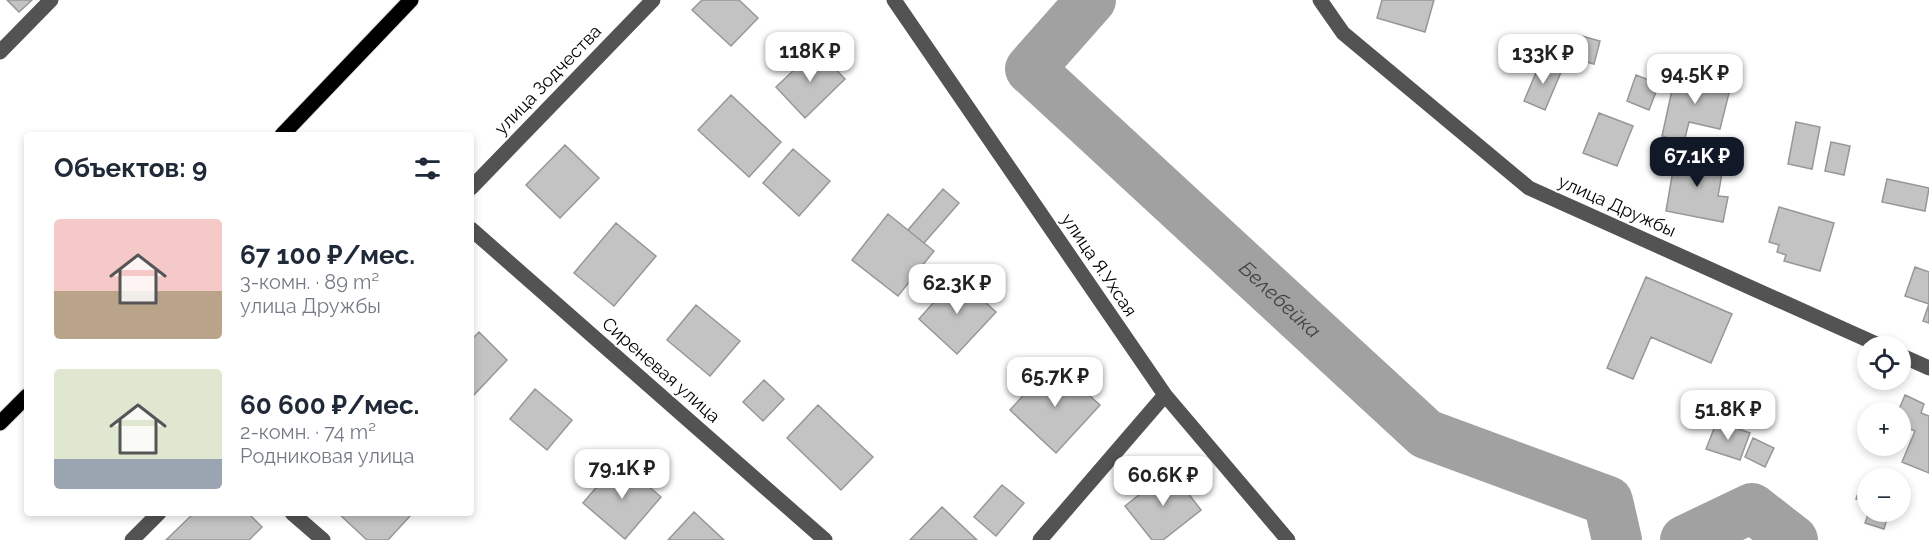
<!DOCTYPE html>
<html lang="ru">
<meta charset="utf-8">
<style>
body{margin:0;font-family:Raleway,sans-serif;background:#f2f2f3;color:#1f2937;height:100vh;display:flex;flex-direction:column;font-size:22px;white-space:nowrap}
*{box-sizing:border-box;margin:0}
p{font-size:20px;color:#747a83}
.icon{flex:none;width:33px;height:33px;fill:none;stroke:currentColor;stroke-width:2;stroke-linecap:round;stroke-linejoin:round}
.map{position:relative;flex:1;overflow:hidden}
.panel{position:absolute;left:24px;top:132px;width:450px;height:384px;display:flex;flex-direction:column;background:#fff;border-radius:6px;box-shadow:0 3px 9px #0003}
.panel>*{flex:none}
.buttons{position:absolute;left:1857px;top:336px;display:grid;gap:12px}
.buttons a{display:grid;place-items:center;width:54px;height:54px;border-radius:50%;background:#fff;box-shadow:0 3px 9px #0003;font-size:30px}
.price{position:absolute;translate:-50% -51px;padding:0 14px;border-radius:12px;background:#fff;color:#222;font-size:20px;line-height:39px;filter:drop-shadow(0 2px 3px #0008)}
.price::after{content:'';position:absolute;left:50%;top:36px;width:18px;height:14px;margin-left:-9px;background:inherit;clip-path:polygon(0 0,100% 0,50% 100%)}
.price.active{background:#111827;color:#fff}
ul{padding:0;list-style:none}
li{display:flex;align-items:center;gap:18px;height:150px;padding:0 30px}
li span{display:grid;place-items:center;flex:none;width:168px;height:120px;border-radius:6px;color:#555}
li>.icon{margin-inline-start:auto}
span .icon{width:72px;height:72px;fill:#fffc;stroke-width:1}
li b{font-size:26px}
h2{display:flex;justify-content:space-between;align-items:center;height:72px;padding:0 30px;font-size:26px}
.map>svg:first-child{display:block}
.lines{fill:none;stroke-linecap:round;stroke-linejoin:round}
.river{stroke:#a1a1a1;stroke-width:50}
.building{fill:#c3c3c3;stroke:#979797;stroke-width:1.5}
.major-casing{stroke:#dbdbdb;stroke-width:17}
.minor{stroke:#535353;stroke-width:15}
.major{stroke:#000;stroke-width:15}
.labels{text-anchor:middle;stroke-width:4.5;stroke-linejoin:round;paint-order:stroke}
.street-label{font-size:18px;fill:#000;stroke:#fff}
.water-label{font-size:20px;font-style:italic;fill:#424242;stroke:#fff}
</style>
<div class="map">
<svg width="1929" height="540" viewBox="0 0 1929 540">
<rect width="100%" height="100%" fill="#fff"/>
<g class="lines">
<g class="river">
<path id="s1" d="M1091,0l-61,69 396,365 182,67 9,39"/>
<path d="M1685,540l67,-32 41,32"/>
</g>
</g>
<path class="building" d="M7,0h25l-13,12z
M702,0h37l19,18 -27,28 -39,-36z
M1382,0h52l-9,32 -48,-14z
M1578,35l22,6 -6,23 -22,-6z
M816,49l29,30 -40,39 -29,-31z
M1541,61l21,9 -17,40 -21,-9z
M1676,72l55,13 -11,44 -31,-7 -5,20 -22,-6z
M1636,75l23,9 -10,26 -22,-9z
M731,95l50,47 -32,35 -51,-47z
M1599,113l34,13 -16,40 -34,-13z
M1796,122l24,5 -8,42 -24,-5z
M1831,142l19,4 -6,29 -19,-4z
M565,145l34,33 -39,40 -34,-33z
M793,149l37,32 -31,35 -36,-33z
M1676,153l48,9 -6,34 10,1 -5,25 -57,-11z
M1887,179l42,9 -4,23 -43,-9z
M943,189l16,14 -35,40 -16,-13z
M1779,207l55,16 -14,48 -36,-10 2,-6 -9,-3 2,-7 -10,-3z
M888,214l46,37 -36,45 -46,-36z
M616,223l40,33 -42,50 -40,-33z
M1915,267l14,5v51l-6,-2 6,-17 -24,-8z
M957,276l39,36 -39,42 -38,-35z
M1646,277l86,37 -21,49 -60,-26 -18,42 -26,-11z
M696,305l44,36 -30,35 -43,-36z
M479,332l28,28 -36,38v-58z
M1053,363l47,42 -44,48 -46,-43z
M764,380l20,19 -21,22 -20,-19z
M535,389l37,31 -25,30 -37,-31z
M1905,395l19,9 -3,9 8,3v57l-27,-11 13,-31 -15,-6v-13h-2z
M818,405l55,52 -32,33 -54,-52z
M1717,421l33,12 -10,27 -34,-11z
M1753,438l21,10 -9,19 -20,-10z
M619,461l42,36 -36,42 -42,-36z
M1170,470l31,40 -38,30h-11l-27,-34z
M1861,484l7,2v16l-12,-3z
M1002,485l22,18 -28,33 -22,-19z
M942,507l35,33h-67z
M694,512l30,28h-56z
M1869,512h20l-5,17 -19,-6z
M194,513h54l14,14 -13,13h-83z
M338,513h71l2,2 -23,25h-21z"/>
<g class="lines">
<g class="major-casing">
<path id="major" d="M282,135l129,-135
M0,423l27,-27"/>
</g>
<path class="minor" d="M894,0l271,395 123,145
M1320,0l23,33 186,155 352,158
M0,52l51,-52
M471,188l182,-188
M471,229l354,311
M1900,355l29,13
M292,513l31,27
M132,540l27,-27
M1040,540l125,-145"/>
<use href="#major" class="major"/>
</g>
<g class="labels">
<g class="street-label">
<text transform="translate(548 80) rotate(-46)" y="6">улица Зодчества</text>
<text transform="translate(1617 206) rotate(24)" y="6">улица Дружбы</text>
<text transform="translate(1099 265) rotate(56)" y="6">улица Я.Ухсая</text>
<text transform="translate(661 370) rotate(41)" y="6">Сиреневая улица</text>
</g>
<g class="water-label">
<text dy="7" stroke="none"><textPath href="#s1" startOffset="432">Белебейка</textPath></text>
</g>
</g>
</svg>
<div class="buttons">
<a><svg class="icon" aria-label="locate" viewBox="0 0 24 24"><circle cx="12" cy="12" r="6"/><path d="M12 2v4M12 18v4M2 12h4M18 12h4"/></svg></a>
<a>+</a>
<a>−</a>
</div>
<b class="price" style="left:810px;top:83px">118K ₽</b>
<b class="price" style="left:1543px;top:85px">133K ₽</b>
<b class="price" style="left:1695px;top:105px">94.5K ₽</b>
<b class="price active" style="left:1697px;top:188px">67.1K ₽</b>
<b class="price" style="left:957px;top:315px">62.3K ₽</b>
<b class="price" style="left:1055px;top:408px">65.7K ₽</b>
<b class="price" style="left:1728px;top:441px">51.8K ₽</b>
<b class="price" style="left:622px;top:500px">79.1K ₽</b>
<b class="price" style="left:1163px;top:507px">60.6K ₽</b>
<section class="panel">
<h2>Объектов: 9<svg class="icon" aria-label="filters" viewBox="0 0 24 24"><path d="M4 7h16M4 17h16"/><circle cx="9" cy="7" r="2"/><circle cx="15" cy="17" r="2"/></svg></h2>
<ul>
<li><span style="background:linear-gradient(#f6c9c9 60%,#b9a48a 0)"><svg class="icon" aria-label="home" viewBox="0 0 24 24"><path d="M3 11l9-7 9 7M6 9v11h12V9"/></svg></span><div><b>67 100 ₽/мес.</b><p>3-комн. · 89 m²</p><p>улица Дружбы</p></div></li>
<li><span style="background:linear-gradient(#dfe7d0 75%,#9aa5b1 0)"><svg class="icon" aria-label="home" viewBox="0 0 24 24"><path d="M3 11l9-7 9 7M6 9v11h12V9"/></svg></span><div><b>60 600 ₽/мес.</b><p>2-комн. · 74 m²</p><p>Родниковая улица</p></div></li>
</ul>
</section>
</div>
